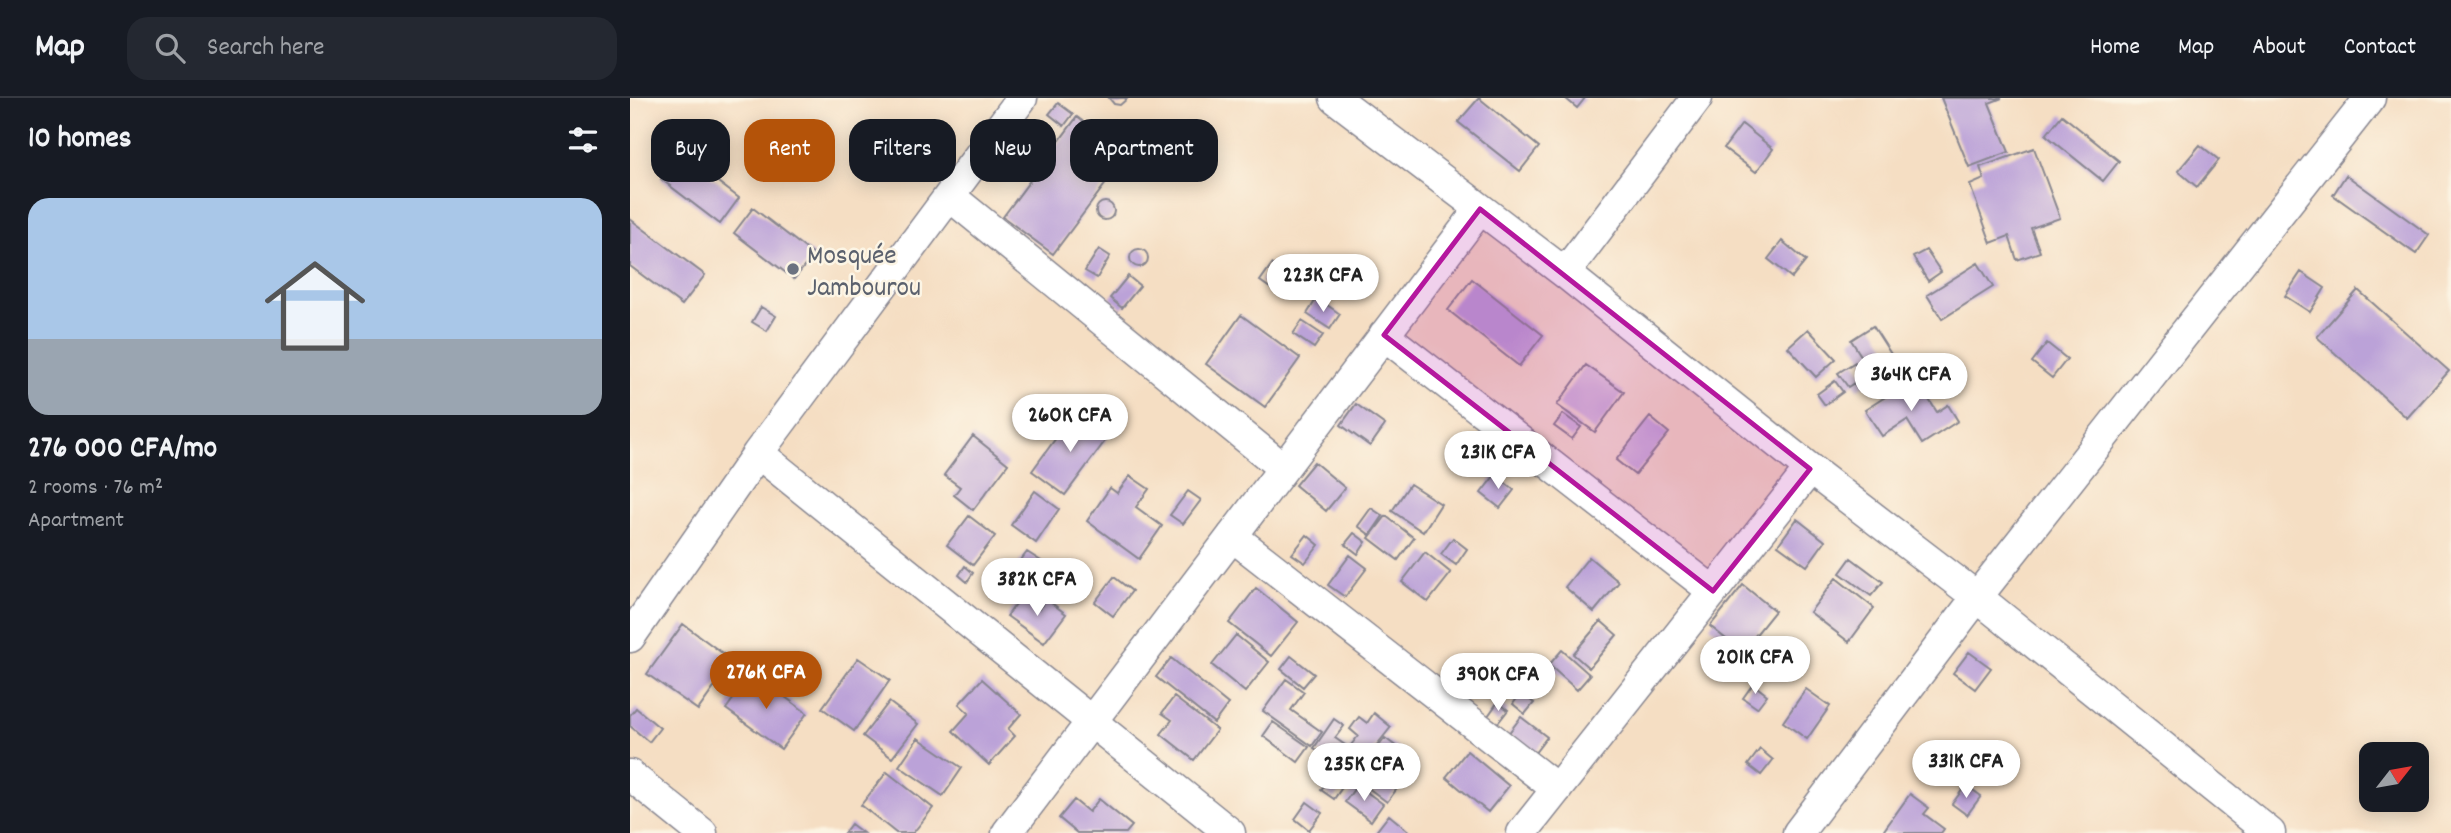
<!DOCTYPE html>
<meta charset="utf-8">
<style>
body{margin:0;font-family:Dekko,sans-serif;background:#242831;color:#f1f3f6;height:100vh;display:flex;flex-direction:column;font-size:26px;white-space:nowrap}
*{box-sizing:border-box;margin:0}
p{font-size:23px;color:#9ea1a6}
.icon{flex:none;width:38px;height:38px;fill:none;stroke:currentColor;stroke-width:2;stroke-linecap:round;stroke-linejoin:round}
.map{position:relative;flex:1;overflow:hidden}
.drawer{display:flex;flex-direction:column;background:#171b24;width:630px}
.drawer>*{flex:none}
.hud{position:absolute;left:21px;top:21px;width:665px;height:63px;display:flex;gap:14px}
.needle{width:46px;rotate:59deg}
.fabs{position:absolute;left:1729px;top:644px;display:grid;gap:14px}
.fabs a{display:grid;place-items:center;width:70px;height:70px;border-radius:14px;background:#171b24;box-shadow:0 4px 18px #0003;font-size:35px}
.price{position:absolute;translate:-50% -60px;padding:0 16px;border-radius:24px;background:#fff;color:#222;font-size:23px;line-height:46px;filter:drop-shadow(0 2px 4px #0008)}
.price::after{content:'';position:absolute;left:50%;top:42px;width:21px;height:16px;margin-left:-10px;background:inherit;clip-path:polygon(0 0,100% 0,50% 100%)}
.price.current{background:#b45309;color:#fff}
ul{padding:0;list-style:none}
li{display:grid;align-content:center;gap:14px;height:371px;padding:0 28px}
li+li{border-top:2px solid #363941}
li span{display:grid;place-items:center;height:217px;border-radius:21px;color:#555}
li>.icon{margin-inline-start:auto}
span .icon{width:126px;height:126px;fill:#fffc;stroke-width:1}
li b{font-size:30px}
h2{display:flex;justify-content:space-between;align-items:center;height:84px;padding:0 28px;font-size:30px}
.pill{padding:0 24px;border-radius:21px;background:#171b24;box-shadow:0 4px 18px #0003;font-size:24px;line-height:63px}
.pill.current{background:#b45309;color:#fff}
header{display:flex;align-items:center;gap:42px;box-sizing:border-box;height:98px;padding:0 35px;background:#171b24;border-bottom:2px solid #363941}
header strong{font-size:33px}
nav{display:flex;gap:38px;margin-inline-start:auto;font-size:24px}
.search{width:490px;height:63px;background:#242831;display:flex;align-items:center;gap:18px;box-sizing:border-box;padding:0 24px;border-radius:21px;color:#9ea1a6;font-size:26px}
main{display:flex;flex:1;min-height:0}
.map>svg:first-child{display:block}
.building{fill:#bba2d8}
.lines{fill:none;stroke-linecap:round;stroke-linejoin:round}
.minor-casing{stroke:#888690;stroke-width:33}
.minor{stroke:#fff;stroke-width:30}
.marked{fill:#b5179e;fill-opacity:0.2;stroke:#b5179e;stroke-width:5;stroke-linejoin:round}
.worship-dot{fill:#6b7280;stroke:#fcf5e5;stroke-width:2.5}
.labels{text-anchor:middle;stroke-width:5;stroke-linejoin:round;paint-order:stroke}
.worship-label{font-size:28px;fill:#5b616d;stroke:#fcf5e5;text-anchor:start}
</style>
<header>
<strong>Map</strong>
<div class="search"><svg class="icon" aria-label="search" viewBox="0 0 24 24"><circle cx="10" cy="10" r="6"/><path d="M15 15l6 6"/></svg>Search here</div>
<nav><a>Home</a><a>Map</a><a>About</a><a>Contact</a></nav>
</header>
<main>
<section class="drawer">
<h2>10 homes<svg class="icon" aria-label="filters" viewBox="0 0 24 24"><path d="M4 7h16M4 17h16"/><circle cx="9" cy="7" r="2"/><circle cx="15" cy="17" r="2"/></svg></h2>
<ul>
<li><span style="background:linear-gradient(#a9c7e8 65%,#9aa5b1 0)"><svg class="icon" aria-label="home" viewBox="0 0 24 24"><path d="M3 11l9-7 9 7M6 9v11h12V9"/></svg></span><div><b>276 000 CFA/mo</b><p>2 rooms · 76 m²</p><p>Apartment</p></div></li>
</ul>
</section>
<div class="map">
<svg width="1821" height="735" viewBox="0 0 1821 735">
<rect width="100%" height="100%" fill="#fcf5e5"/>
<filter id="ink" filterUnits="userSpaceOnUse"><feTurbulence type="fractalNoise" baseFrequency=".0143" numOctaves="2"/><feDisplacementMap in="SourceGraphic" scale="14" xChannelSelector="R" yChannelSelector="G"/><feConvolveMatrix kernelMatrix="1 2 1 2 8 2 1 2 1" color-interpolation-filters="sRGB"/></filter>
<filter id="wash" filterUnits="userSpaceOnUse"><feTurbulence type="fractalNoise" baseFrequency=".00686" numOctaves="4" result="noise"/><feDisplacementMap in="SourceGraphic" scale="28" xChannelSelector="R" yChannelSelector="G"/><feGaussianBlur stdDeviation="1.57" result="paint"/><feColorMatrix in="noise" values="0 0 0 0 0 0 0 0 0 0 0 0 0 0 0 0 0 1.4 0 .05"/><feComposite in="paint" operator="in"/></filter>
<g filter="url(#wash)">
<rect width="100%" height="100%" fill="#f5dec3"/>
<g id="blocks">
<path class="building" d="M479,0h19l-8,7 -6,-1z
M849,0l60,49 -19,24 -62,-49z
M935,0h20l-8,10z
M1311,0h61l-13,5 20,49 -40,15z
M428,5l15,11 -9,12 -15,-12z
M1432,17l57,46 -16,20 -57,-46z
M447,19l50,38 -74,99 -50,-37z
M1112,26l31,25 -17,23 -32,-24z
M1570,47l19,15 -22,27 -19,-16z
M1404,50l26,70 -29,10 9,24 -23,8 -8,-24 -18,7 -21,-58 14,-6 -4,-12z
M51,56l58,44 -19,26 -59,-45z
M1716,77l83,60 -13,19 -83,-59z
M466 113a9 9 0 1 1 18 0a9 9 0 1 1-18 0Z
M123,110l61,47 -20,24 -60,-46z
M0,121l75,56 -23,30 -52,-39z
M1152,143l24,20 -14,17 -24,-19z
M500 160a9 9 0 1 1 18 0a9 9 0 1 1-18 0Z
M469,151l11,7 -13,22 -12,-7z
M1296,152l15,22 -13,9 -15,-24z
M1348,165l15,24 -51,32 -15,-24z
M642,166l22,17 -11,16 -23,-16z
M1671,174l24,16 -15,24 -25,-16z
M498,178l12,10 -18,22 -12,-10z
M842,181l71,56 -24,31 -71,-56z
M1728,192l91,81 -42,47 -90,-81z
M687,200l23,16 -10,15 -23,-15z
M131,209l15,9 -9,15 -15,-9z
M611,217l59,43 -35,49 -59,-43z
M672,223l21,14 -9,13 -21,-14z
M1243,228l32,50 -22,14 -32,-50z
M1178,231l28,30 -20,18 -28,-30z
M1417,245l20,16 -15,19 -20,-16z
M1225,264l14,20 -11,7 -4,-6 -6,4 -10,-14z
M956,267l38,27 -29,40 -38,-27z
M1285,280l22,34 11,-7 10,16 -36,23 -15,-24 -25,16 -17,-26z
M1205,283l8,11 -18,13 -8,-11z
M726,306l29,21 -15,21 -29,-21z
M445,314l33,25 -43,58 -33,-24z
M933,316l18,13 -9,12 -18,-13z
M1020,319l19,16 -34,42 -19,-15z
M343,338l35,28 -35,46 -19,-15 6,-8 -16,-12z
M684,364l31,26 -19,23 -31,-26z
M865,377l19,15 -14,18 -19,-15z
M500,378l19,13 -13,18 26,19 -23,33 -52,-38 23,-33 7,5z
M780,386l31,20 -18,28 -31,-21z
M405,393l24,18 -23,34 -25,-18z
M558,393l13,9 -18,24 -13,-9z
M741,410l12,8 -13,19 -12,-9z
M339,418l26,20 -22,29 -26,-20z
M756,418l28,22 -16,22 -29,-22z
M1167,421l28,22 -18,25 -29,-21z
M724,435l12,9 -8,12 -13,-10z
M677,437l12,10 -14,18 -13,-9z
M823,440l14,11 -11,16 -15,-11z
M397,454l14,9 -10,13 -13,-10z
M795,454l26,21 -23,29 -26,-20z
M720,457l17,13 -22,29 -17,-12z
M959,459l30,25 -25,30 -29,-25z
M1221,460l32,24 -12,14 -31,-23z
M335,468l8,7 -6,9 -8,-7z
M484,479l18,14 -19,25 -18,-14z
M1206,480l38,30 -25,34 -39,-30z
M1113,487l32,26 -33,41 -32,-26z
M626,490l42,34 -27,34 -42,-33z
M392,498l17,13 7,-10 20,15 -22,29 -37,-27z
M971,523l16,14 -28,33 -16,-14z
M53,526l50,37 -35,49 -51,-36z
M606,537l33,27 -24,30 -33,-27z
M932,552l28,25 -13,15 -28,-25z
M1339,554l22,16 -16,21 -22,-16z
M661,558l23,18 -11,13 -22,-18z
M228,560l32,22 -36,51 -32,-23z
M541,560l57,46 -14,19 -58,-46z
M122,575l55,40 -26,36 -55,-40z
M352,581l39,35 -13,15 7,7 -26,29 -36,-34 16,-18 -10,-9z
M656,581l18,13 -13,18 31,22 -10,14 -49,-35z
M1123,586l14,11 -10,13 -14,-10z
M1176,591l24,17 -23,33 -24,-17z
M891,595l13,10 -9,11 -12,-10z
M544,599l43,33 -23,30 -33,-26 11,-14 -10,-7z
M259,604l29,22 -26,34 -29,-22z
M868,604l10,8 -10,13 -10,-7z
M6,610l24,20 -11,14 -19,-16v-11z
M744,615l17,14 -27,34 -16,-12 10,-13 -8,-7 9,-12 8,6z
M891,619l26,20 -13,17 -26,-20z
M704,621l10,7 -9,12 13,9 -11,17 -23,-16z
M643,624l36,25 -11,15 -35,-26z
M288,640l44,30 -19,28 -44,-30z
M755,640l32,24 -30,40 -32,-24z
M1130,651l13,11 -12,15 -13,-10z
M837,653l42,35 -21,26 -42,-35z
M706,669l14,9 -16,23 -13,-9z
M257,674l46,36 -20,25h-17l-35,-28z
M727,687l26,19 -12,17 -26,-19z
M1336,687l15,11 -14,19 -15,-11z
M1280,696l19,14 -5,6 20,15 -3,4h-59z
M469,701l33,27 -6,7h-49l-18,-15 15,-18 15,12z
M677,704l15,11 -13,17 -14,-11z
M759,717l22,18h-36z
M221,726l12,9h-19z"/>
</g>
</g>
<g filter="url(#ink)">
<use href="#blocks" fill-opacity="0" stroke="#888690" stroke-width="2"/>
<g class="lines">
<g class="minor-casing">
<path id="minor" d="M705,0l230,175 245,196 167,128 293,236
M321,99l332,271
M935,175l132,-175
M754,237l329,256
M128,355l472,380
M602,438l325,253
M0,539l128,-184 264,-355
M0,677l72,58
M377,735l473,-624
M892,735l288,-364
M1168,735l179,-236 393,-499"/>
</g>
<use href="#minor" class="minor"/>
</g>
</g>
<path class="marked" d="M850,111l330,260 -97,122 -329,-256z"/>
<circle class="worship-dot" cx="163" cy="171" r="7"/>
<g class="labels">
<g class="worship-label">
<text x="177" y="165">Mosquée<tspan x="177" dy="32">Jambourou</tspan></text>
</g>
</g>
</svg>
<div class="fabs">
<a><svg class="needle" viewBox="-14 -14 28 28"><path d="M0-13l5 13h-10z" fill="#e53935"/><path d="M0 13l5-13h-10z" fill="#9ea1a6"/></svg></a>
</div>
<b class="price" style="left:693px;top:216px">223K CFA</b>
<b class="price" style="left:1281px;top:315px">364K CFA</b>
<b class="price" style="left:440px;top:356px">260K CFA</b>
<b class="price" style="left:868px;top:393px">231K CFA</b>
<b class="price" style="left:407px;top:520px">382K CFA</b>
<b class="price" style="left:1125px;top:598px">201K CFA</b>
<b class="price current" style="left:136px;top:613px">276K CFA</b>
<b class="price" style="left:868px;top:615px">390K CFA</b>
<b class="price" style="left:1336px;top:702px">331K CFA</b>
<b class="price" style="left:734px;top:705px">235K CFA</b>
<div class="hud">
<a class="pill">Buy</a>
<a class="pill current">Rent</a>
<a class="pill">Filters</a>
<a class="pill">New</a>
<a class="pill">Apartment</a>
</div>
</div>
</main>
